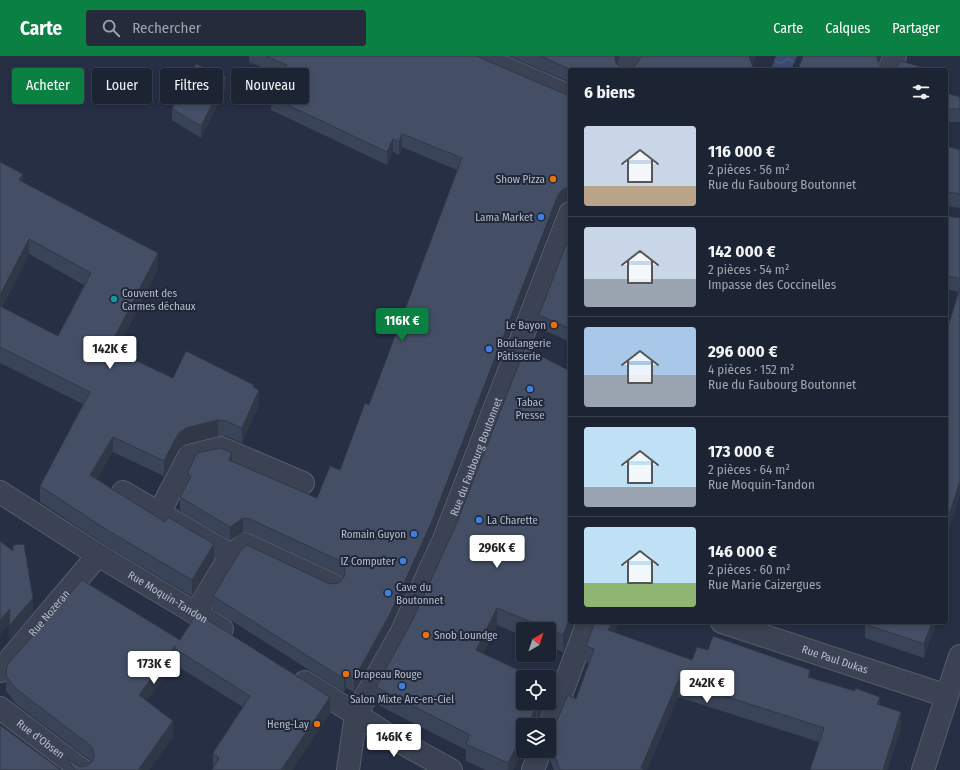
<!DOCTYPE html>
<html lang="fr">
<meta charset="utf-8">
<style>
body{margin:0;font-family:"Fira Sans Condensed",sans-serif;background:#252b3b;color:#f1f3f6;height:100vh;display:flex;flex-direction:column;font-size:15px;white-space:nowrap}
*{box-sizing:border-box;margin:0}
p{font-size:13px;color:#a0a4ac}
.icon{flex:none;width:22px;height:22px;fill:none;stroke:currentColor;stroke-width:2;stroke-linecap:round;stroke-linejoin:round}
.map{position:relative;flex:1;overflow:hidden}
.side{position:absolute;left:568px;top:12px;width:380px;height:556px;display:flex;flex-direction:column;background:#1c2333;border-radius:4px;box-shadow:0 2px 6px #0003,0 0 0 1px #3a404e}
.side>*{flex:none}
.hud{position:absolute;left:12px;top:12px;width:380px;height:36px;display:flex;gap:8px}
.needle{width:26px;rotate:39deg}
.controls{position:absolute;left:516px;top:566px;display:grid;gap:8px}
.controls a{display:grid;place-items:center;width:40px;height:40px;border-radius:4px;background:#1c2333;box-shadow:0 2px 6px #0003,0 0 0 1px #3a404e;font-size:20px}
.price{position:absolute;translate:-50% -34px;padding:0 9px;border-radius:4px;background:#fff;color:#222;font-size:13px;line-height:26px;filter:drop-shadow(0 1px 2px #0008)}
.price::after{content:'';position:absolute;left:50%;top:24px;width:12px;height:9px;margin-left:-6px;background:inherit;clip-path:polygon(0 0,100% 0,50% 100%)}
.price.selected{background:#0b8043;color:#fff}
ul{padding:0;list-style:none}
li{display:flex;align-items:center;gap:12px;height:100px;padding:0 16px}
li+li{border-top:1px solid #3a404e}
li span{display:grid;place-items:center;flex:none;width:112px;height:80px;border-radius:4px;color:#555}
li>.icon{margin-inline-start:auto}
span .icon{width:48px;height:48px;fill:#fffc;stroke-width:1}
li b{font-size:17px}
h2{display:flex;justify-content:space-between;align-items:center;height:48px;padding:0 16px;font-size:17px}
.tag{padding:0 14px;border-radius:4px;background:#1c2333;box-shadow:0 2px 6px #0003,0 0 0 1px #3a404e;font-size:14px;line-height:36px}
.tag.selected{background:#0b8043;color:#fff}
header{display:flex;align-items:center;gap:24px;box-sizing:border-box;height:56px;padding:0 20px;background:#0b8043;color:#fff}
header strong{font-size:19px}
nav{display:flex;gap:22px;margin-inline-start:auto;font-size:14px}
.search{width:280px;height:36px;background:#252b3b;display:flex;align-items:center;gap:10px;box-sizing:border-box;padding:0 14px;border-radius:4px;color:#a0a4ac;font-size:15px}
.map>svg:first-child{display:block}
.water{fill:url(#water-waves)}
.lines{fill:none;stroke-linecap:round;stroke-linejoin:round}
.minor-casing{stroke:#565d6e;stroke-width:24}
.minor{stroke:#3a4253;stroke-width:22}
.wall{fill:#3a4458;fill-rule:evenodd}
.shaded-wall{fill:#303747}
.building{fill:#444f66;stroke:#303747}
.food-dot{fill:#e8710a;stroke:#1f2739;stroke-width:1.5}
.shop-dot{fill:#3f7fe0;stroke:#1f2739;stroke-width:1.5}
.culture-dot{fill:#0f9aa8;stroke:#1f2739;stroke-width:1.5}
.labels{text-anchor:middle;stroke-width:4;stroke-linejoin:round;paint-order:stroke}
.poi-label{font-size:11px;fill:#b8bdcd;stroke:#1f2739;text-anchor:end}
.street-label{font-size:11px;fill:#b8bdcd;stroke:#1f2739}
</style>
<header>
<strong>Carte</strong>
<div class="search"><svg class="icon" aria-label="search" viewBox="0 0 24 24"><circle cx="10" cy="10" r="6"/><path d="M15 15l6 6"/></svg>Rechercher</div>
<nav><a>Carte</a><a>Calques</a><a>Partager</a></nav>
</header>
<div class="map">
<svg width="960" height="714" viewBox="0 0 960 714">
<defs>
<pattern id="water-waves" width="16" height="10" patternUnits="userSpaceOnUse"><rect width="16" height="10" fill="#3a4b6d"/><path d="M0 5q4-4 8 0t8 0" fill="none" stroke="#546381"/></pattern>
</defs>
<rect width="100%" height="100%" fill="#262f44"/>
<path class="water" d="M776,0h21l-6,14h-20z"/>
<g class="lines">
<g class="minor-casing">
<g id="minor">
<path d="M477,0l93,40"/>
<path d="M627,14l7,-14"/>
<path d="M889,14l6,-14"/>
<path id="s1" d="M0,436l98,63 124,74"/>
<path d="M123,436l108,63"/>
<path d="M159,457l30,-57 32,-8 82,35"/>
<path d="M196,557l35,-58 14,-11 88,41"/>
<path id="s2" d="M722,566l225,74"/>
<path id="s3" d="M0,615l98,-116"/>
<path d="M305,626l88,56 58,32"/>
<path id="s4" d="M0,652l82,62"/>
<path d="M549,671l39,-105"/>
<path id="s5" d="M348,714l8,-56 46,-83 42,-92 126,-326"/>
<path d="M533,714l7,-19"/>
<path d="M923,714l37,-114"/>
</g>
</g>
<use href="#minor" class="minor"/>
</g>
<path class="wall" d="M249,0h227l89,38 5,1v106h-2l-6,2 -4,5 -126,326 -41,91 -37,67 -8,-4 -2,4 -131,-83v-13l115,-13 6,1 6,-2 3,-4 -5,-4 -88,-41 -7,-1 -13,8 -50,-29v-14l7,-12v-11l45,-13 85,37 23,-28 29,-65 88,-235 -55,-23 -3,8 -6,-3 -6,13 -116,-55v-13l11,-21 -33,-14z
M509,0h112l-4,8 4,4 7,1 6,-2 4,-5 3,-6h115l-4,8 2,6h-184v12z
M226,32l-25,50 -29,-18v-11z
M946,37l14,4v25h-14z
M946,90l14,4v58l-14,-2z
M0,106l23,20 135,87 -42,82 57,27 81,10 5,17 -17,38 -16,-7h-8l-32,8 -8,6 -14,26 -51,-24 -17,27 118,80 -22,37 -85,-50 -67,-44v-16l43,-82 -83,-41zM29,198l55,31 -26,51 -56,-29z
M946,160l14,2v276l-11,35 -3,-1v-195l13,-41 -13,-3z
M570,178v108l-31,-14v-13z
M455,471l115,95h5l-12,30 -14,-6v-17h-26v7l-26,-11 -14,28 40,50h22l-8,22 -1,-1 -13,1v26l-10,19h-27l-20,-9v-11l-90,-46v-17l37,-68z
M619,566l-5,10 78,28 16,-10 102,27 70,28 21,23 -82,14 -141,-45 -31,73h-93l-4,-10 -1,-35h-8v-5l10,3 6,-3 19,-21 13,-36 -3,-1v-16z
M865,566h71l-12,36 -59,-20z
M180,584l150,73 -38,57h-80l1,-2v-15l30,-46 -69,-43 -28,37 27,36 -24,33h-82v-11l13,8 6,-1 5,-4 -1,-2 -74,-56 -10,-13v-15z"/>
<path class="shaded-wall" d="M615,0h6l-6,14z
M749,0h7l-7,14z
M877,0h5l-4,9 -1,5z
M226,21v11l-25,50v-12z
M402,78v13l-3,8v-13z
M393,83v13l-6,13v-13z
M23,118v15l-4,-9z
M568,131v14l-6,2 -4,5 -126,326 -41,91 -37,67v-13l204,-484 4,-5z
M29,183v15l-29,56v-15z
M158,197v16l-49,94v-15z
M254,329v15l5,-10v15l-17,38v-15z
M218,364v16l-32,8 -8,6 -14,26v-15l14,-27 8,-6z
M113,381v15l-23,39v-16z
M232,397v13l-3,-6z
M960,425v13l-11,35v-14z
M243,462v14l-13,8v-13z
M214,488v15l-22,37v-16z
M949,515v14l-3,8v-14z
M33,542v15l-24,28v-15z
M497,552v17l-21,41v-16z
M10,553v15l-10,11v-15z
M570,562v4h5l-12,30v-17z
M612,566h7l-11,24v-16z
M932,566h4l-12,36v-14z
M174,592v16l-35,46v-15z
M810,614v16l-2,-9z
M346,619v13l-2,4v-13z
M678,625v16l-31,73h-6v-2z
M330,641v16l-38,57h-11z
M880,641v16l-3,-9z
M539,647h6l-8,22v-16z
M536,651v18h-8z
M901,656v16l-13,42h-5z
M173,665v16l-24,33h-11z
M523,678v17l-10,19h-5v-7z"/>
<path class="building" d="M266,0h210l89,38 5,1v93l-2,-1 -6,3 -4,5 -126,326 -41,91 -37,67 -8,-4 -2,4 -131,-83 28,-46 6,-5 81,38 6,1 6,-2 4,-5 1,-6 -2,-7 -5,-4 -88,-41 -7,-1 -13,9 -50,-30 11,-21 -4,-2 10,-21 23,-5 12,5 -3,7 88,38 13,-32 10,4 25,-67 4,2 93,-247 -60,-24 -3,8 -6,-3 -6,13 -116,-55 16,-32z
M540,0h75v2l1,5 5,5 7,1 6,-2 4,-5 3,-6h108v1l5,13h-182z
M803,0h74v3l2,5 5,4 7,1 6,-3 4,-5 27,8v1h-130z
M196,8l30,13 -25,49 -29,-17z
M946,37l14,4v12h-14z
M946,90l14,4v44l-14,-2z
M0,106l23,12 -4,6 139,73 -49,95 64,30 13,-27 68,34 -1,2 6,3 -17,38 -16,-7 -8,-1 -32,8 -8,6 -14,27 -51,-24 -23,38 75,47 3,-5 46,27 -22,36 -85,-50 -67,-44 50,-94 -90,-45v-41l58,30 33,-63 -62,-34 -29,56z
M946,160l14,2v61l-14,-4 3,-11 -3,-1z
M570,178v95l-31,-14z
M960,232v193l-11,34 -3,-1v-181z
M525,292l45,23v247l-7,17 -66,-27 -21,42 57,27h-10v26h16l-2,6 -1,-2 -8,18h-5v9l-15,29 -42,-19 4,-9 -94,-48 37,-68 42,-92z
M0,485l13,10v-6l11,-1 9,54 -24,28 1,-17 -10,11z
M946,514l3,1 -3,8z
M82,524l98,60 17,-27 133,84 -49,73h-69l7,-12 -6,-5 37,-57 -76,-48 2,-3 -37,50 34,26 -35,49h-63l-8,-11 13,8 6,-1 6,-4 2,-6 -1,-7 -3,-4 -74,-56 -10,-13 1,-11z
M595,566h17l-4,8 84,30 5,-13 11,3 5,-14 97,34 -2,7 47,14v-3l25,9 -3,7 24,8 -18,58h-73l14,-42 -146,-47 -37,87 4,2h-85l-10,-26 2,-12 -3,-6v-1h-3l-4,-2 -1,-3 10,3 6,-3 11,-25 8,4 18,-50 -8,-3z
M865,566h67l-8,22 -59,-20z
M0,669l61,45h-61z"/>
<g class="food-dot">
<circle cx="553" cy="123" r="4"/>
<circle cx="554" cy="269" r="4"/>
<circle cx="426" cy="579" r="4"/>
<circle cx="346" cy="618" r="4"/>
<circle cx="317" cy="668" r="4"/>
</g>
<g class="shop-dot">
<circle cx="541" cy="161" r="4"/>
<circle cx="489" cy="293" r="4"/>
<circle cx="530" cy="333" r="4"/>
<circle cx="479" cy="464" r="4"/>
<circle cx="414" cy="478" r="4"/>
<circle cx="403" cy="505" r="4"/>
<circle cx="388" cy="537" r="4"/>
<circle cx="402" cy="630" r="4"/>
</g>
<circle class="culture-dot" cx="114" cy="243" r="4"/>
<g class="labels">
<g class="poi-label">
<text x="545" y="127">Show Pizza</text>
<text x="533" y="165">Lama Market</text>
<text x="122" y="241" text-anchor="start">Couvent des<tspan x="122" dy="13">Carmes déchaux</tspan></text>
<text x="546" y="273">Le Bayon</text>
<text x="497" y="291" text-anchor="start">Boulangerie<tspan x="497" dy="13">Pâtisserie</tspan></text>
<text x="530" y="350" text-anchor="middle">Tabac<tspan x="530" dy="13">Presse</tspan></text>
<text x="487" y="468" text-anchor="start">La Charette</text>
<text x="406" y="482">Romain Guyon</text>
<text x="395" y="509">IZ Computer</text>
<text x="396" y="535" text-anchor="start">Cave du<tspan x="396" dy="13">Boutonnet</tspan></text>
<text x="434" y="583" text-anchor="start">Snob Loundge</text>
<text x="354" y="622" text-anchor="start">Drapeau Rouge</text>
<text x="402" y="647" text-anchor="middle">Salon Mixte Arc-en-Ciel</text>
<text x="309" y="672">Heng-Lay</text>
</g>
<g class="street-label">
<text dy="4" stroke="none"><textPath href="#s5" startOffset="341">Rue du Faubourg Boutonnet</textPath></text>
<text dy="4" stroke="none"><textPath href="#s1" startOffset="198">Rue Moquin-Tandon</textPath></text>
<text dy="4" stroke="none"><textPath href="#s3" startOffset="76">Rue Nozeran</textPath></text>
<text dy="4" stroke="none"><textPath href="#s2" startOffset="119">Rue Paul Dukas</textPath></text>
<text dy="4" stroke="none"><textPath href="#s4" startOffset="51">Rue d'Obsen</textPath></text>
</g>
</g>
</svg>
<div class="controls">
<a><svg class="needle" viewBox="-14 -14 28 28"><path d="M0-13l5 13h-10z" fill="#e53935"/><path d="M0 13l5-13h-10z" fill="#a0a4ac"/></svg></a>
<a><svg class="icon" aria-label="locate" viewBox="0 0 24 24"><circle cx="12" cy="12" r="6"/><path d="M12 2v4M12 18v4M2 12h4M18 12h4"/></svg></a>
<a><svg class="icon" aria-label="layers" viewBox="0 0 24 24"><path d="M12 4l9 5-9 5-9-5zM3 14l9 5 9-5"/></svg></a>
</div>
<b class="price selected" style="left:402px;top:286px">116K €</b>
<b class="price" style="left:110px;top:314px">142K €</b>
<b class="price" style="left:497px;top:513px">296K €</b>
<b class="price" style="left:154px;top:629px">173K €</b>
<b class="price" style="left:707px;top:648px">242K €</b>
<b class="price" style="left:394px;top:702px">146K €</b>
<div class="hud">
<a class="tag selected">Acheter</a>
<a class="tag">Louer</a>
<a class="tag">Filtres</a>
<a class="tag">Nouveau</a>
</div>
<section class="side">
<h2>6 biens<svg class="icon" aria-label="filters" viewBox="0 0 24 24"><path d="M4 7h16M4 17h16"/><circle cx="9" cy="7" r="2"/><circle cx="15" cy="17" r="2"/></svg></h2>
<ul>
<li><span style="background:linear-gradient(#c9d6e8 75%,#b9a48a 0)"><svg class="icon" aria-label="home" viewBox="0 0 24 24"><path d="M3 11l9-7 9 7M6 9v11h12V9"/></svg></span><div><b>116 000 €</b><p>2 pièces · 56 m²</p><p>Rue du Faubourg Boutonnet</p></div></li>
<li><span style="background:linear-gradient(#c9d6e8 65%,#9aa5b1 0)"><svg class="icon" aria-label="home" viewBox="0 0 24 24"><path d="M3 11l9-7 9 7M6 9v11h12V9"/></svg></span><div><b>142 000 €</b><p>2 pièces · 54 m²</p><p>Impasse des Coccinelles</p></div></li>
<li><span style="background:linear-gradient(#a9c7e8 60%,#9aa5b1 0)"><svg class="icon" aria-label="home" viewBox="0 0 24 24"><path d="M3 11l9-7 9 7M6 9v11h12V9"/></svg></span><div><b>296 000 €</b><p>4 pièces · 152 m²</p><p>Rue du Faubourg Boutonnet</p></div></li>
<li><span style="background:linear-gradient(#bfe0f5 75%,#9aa5b1 0)"><svg class="icon" aria-label="home" viewBox="0 0 24 24"><path d="M3 11l9-7 9 7M6 9v11h12V9"/></svg></span><div><b>173 000 €</b><p>2 pièces · 64 m²</p><p>Rue Moquin-Tandon</p></div></li>
<li><span style="background:linear-gradient(#bfe0f5 70%,#8fb573 0)"><svg class="icon" aria-label="home" viewBox="0 0 24 24"><path d="M3 11l9-7 9 7M6 9v11h12V9"/></svg></span><div><b>146 000 €</b><p>2 pièces · 60 m²</p><p>Rue Marie Caizergues</p></div></li>
</ul>
</section>
</div>
